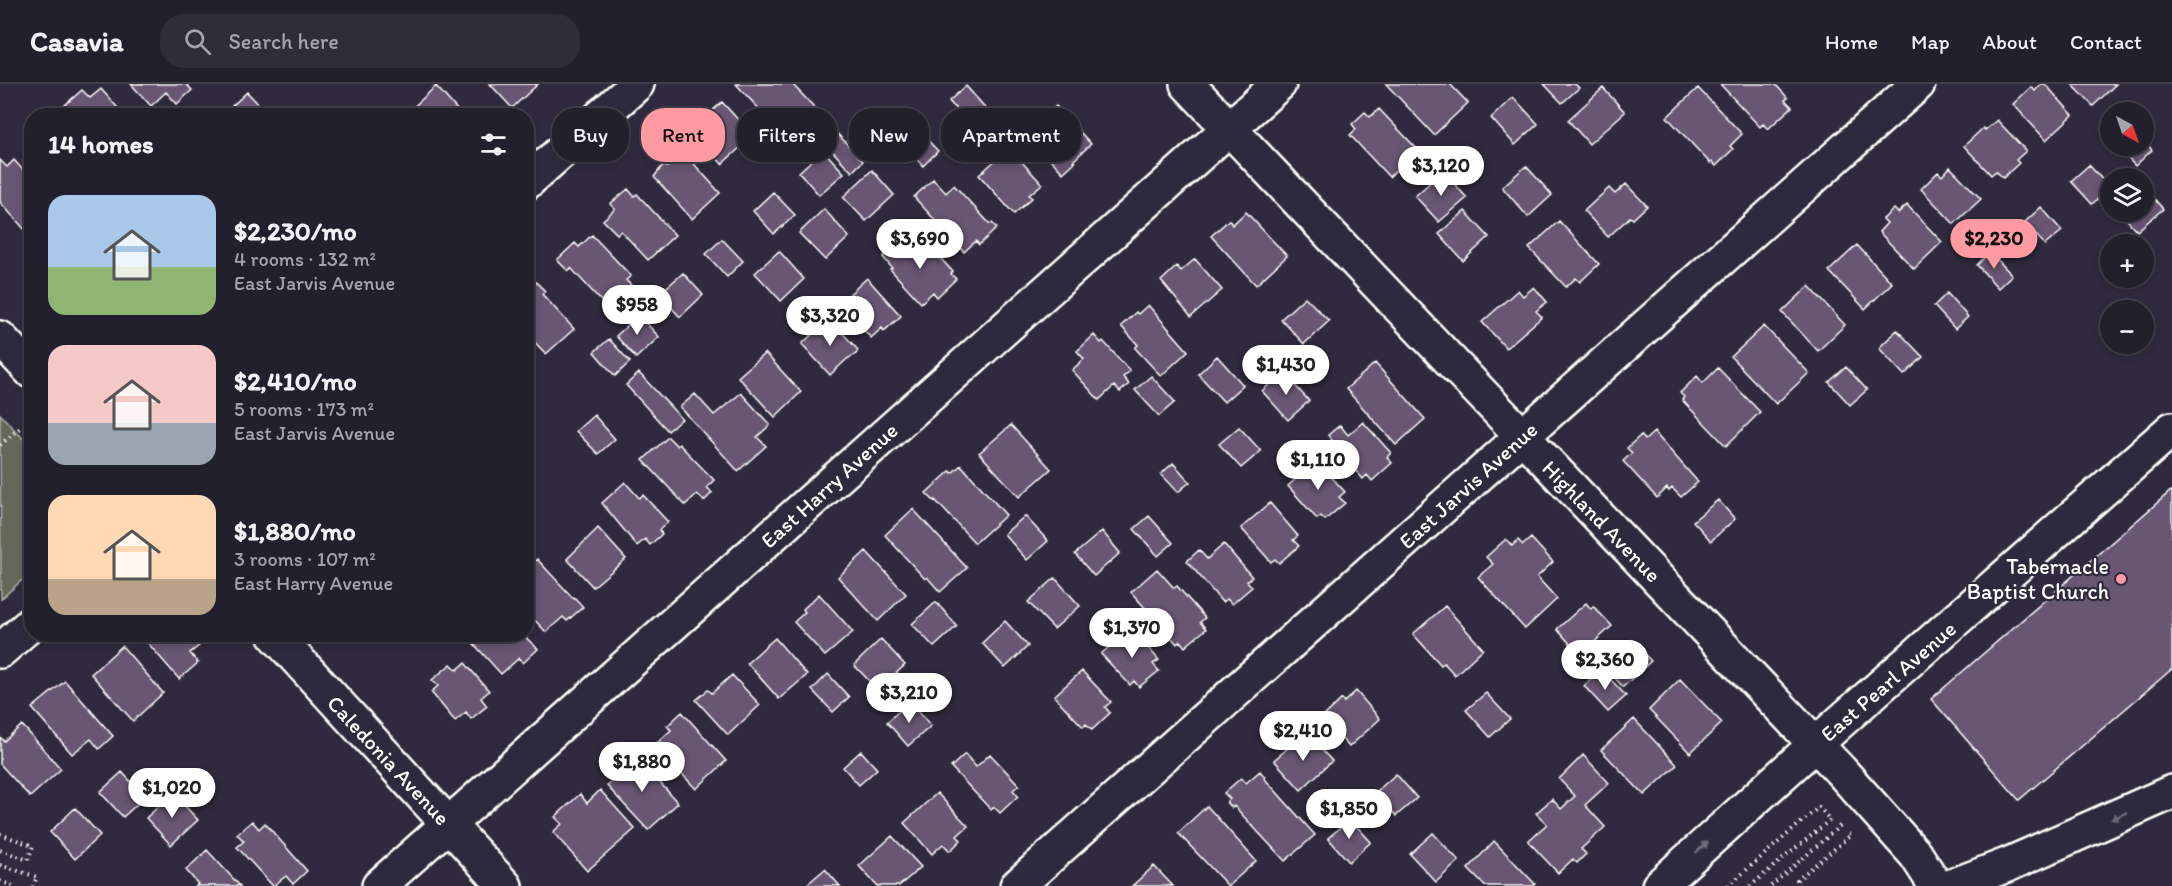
<!DOCTYPE html>
<meta charset="utf-8">
<style>
body{margin:0;font-family:Itim,sans-serif;background:#2f2d3a;color:#f1f3f6;height:100vh;display:flex;flex-direction:column;font-size:22px;white-space:nowrap}
*{box-sizing:border-box;margin:0}
p{font-size:20px;color:#a3a3aa}
.icon{flex:none;width:33px;height:33px;fill:none;stroke:currentColor;stroke-width:2;stroke-linecap:round;stroke-linejoin:round}
.map{position:relative;flex:1;overflow:hidden}
.drawer{position:absolute;left:24px;top:24px;width:510px;height:534px;display:flex;flex-direction:column;background:#23202e;border-radius:24px;box-shadow:0 3px 9px #0003,0 0 0 2px #403e4a}
.drawer>*{flex:none}
.hud{position:absolute;left:552px;top:24px;width:570px;height:54px;display:flex;gap:12px}
.needle{width:39px;rotate:140deg}
.buttons{position:absolute;left:2100px;top:18px;display:grid;gap:12px}
.buttons a{display:grid;place-items:center;width:54px;height:54px;border-radius:50%;background:#23202e;box-shadow:0 3px 9px #0003,0 0 0 2px #403e4a;font-size:30px}
.price{position:absolute;translate:-50% -51px;padding:0 14px;border-radius:21px;background:#fff;color:#222;font-size:20px;line-height:39px;filter:drop-shadow(0 2px 3px #0008)}
.price::after{content:'';position:absolute;left:50%;top:36px;width:18px;height:14px;margin-left:-9px;background:inherit;clip-path:polygon(0 0,100% 0,50% 100%)}
.price.selected{background:#ff9aa2;color:#111}
ul{padding:0;list-style:none}
li{display:flex;align-items:center;gap:18px;height:150px;padding:0 24px}
li span{display:grid;place-items:center;flex:none;width:168px;height:120px;border-radius:18px;color:#555}
li>.icon{margin-inline-start:auto}
span .icon{width:72px;height:72px;fill:#fffc;stroke-width:1}
li b{font-size:26px}
h2{display:flex;justify-content:space-between;align-items:center;height:72px;padding:0 24px;font-size:26px}
.chip{padding:0 21px;border-radius:24px;background:#23202e;box-shadow:0 3px 9px #0003,0 0 0 2px #403e4a;font-size:21px;line-height:54px}
.chip.selected{background:#ff9aa2;color:#111}
header{display:flex;align-items:center;gap:36px;box-sizing:border-box;height:84px;padding:0 30px;background:#23202e;border-bottom:2px solid #403e4a}
header strong{font-size:28px}
nav{display:flex;gap:33px;margin-inline-start:auto;font-size:21px}
.search{width:420px;height:54px;background:#2f2d3a;display:flex;align-items:center;gap:15px;box-sizing:border-box;padding:0 21px;border-radius:24px;color:#a3a3aa;font-size:22px}
.map>svg:first-child{display:block}
.green{fill:#656759;stroke:#b2b3ac;stroke-width:1.5}
.building{fill:#685772;stroke:#fff;stroke-width:1.5}
.lines{fill:none;stroke-linecap:round;stroke-linejoin:round}
.minor-casing{stroke:#fff;stroke-width:38}
.major-casing{stroke:#fff;stroke-width:38}
.path{stroke:#fff;stroke-width:4;stroke-dasharray:1.5 4.5;stroke-linecap:butt}
.minor{stroke:#2f2a3d;stroke-width:33}
.major{stroke:#2f2a3d;stroke-width:33}
.oneway{fill:#6d6a77}
.poi-dot{fill:#ff9aa2;stroke:#2f2a3d;stroke-width:2}
.labels{text-anchor:middle;stroke-width:4.5;stroke-linejoin:round;paint-order:stroke}
.street-label{font-size:22px;fill:#fff;stroke:#2f2a3d}
.poi-label{font-size:22px;fill:#fff;stroke:#2f2a3d;text-anchor:end}
</style>
<header>
<strong>Casavia</strong>
<div class="search"><svg class="icon" aria-label="search" viewBox="0 0 24 24"><circle cx="10" cy="10" r="6"/><path d="M15 15l6 6"/></svg>Search here</div>
<nav><a>Home</a><a>Map</a><a>About</a><a>Contact</a></nav>
</header>
<div class="map">
<svg width="2172" height="802" viewBox="0 0 2172 802">
<rect width="100%" height="100%" fill="#2f2a3d"/>
<filter id="ink" filterUnits="userSpaceOnUse"><feTurbulence type="fractalNoise" baseFrequency=".0167" numOctaves="2"/><feDisplacementMap in="SourceGraphic" scale="12" xChannelSelector="R" yChannelSelector="G"/><feConvolveMatrix kernelMatrix="1 2 1 2 8 2 1 2 1" color-interpolation-filters="sRGB"/></filter>
<g filter="url(#ink)">
<path class="green" d="M0,330l32,34 -1,124 -30,27z"/>
<path class="building" d="M131,0h55l6,6 -15,14 -11,-12 -15,14z
M490,0h48l-26,24z
M736,0h56l24,25 -30,29z
M1386,0h64l18,19 -34,32z
M1544,0h31l4,4 -17,15z
M1720,0h55l13,14 -3,2 7,7 -24,22 -5,-5 -3,3z
M2041,0h4l28,31 -27,25 -33,-36 18,-17 4,4z
M2072,0h44l-23,22z
M436,2l24,27 -3,3h-53z
M966,2l23,26 -18,15 -22,-26z
M1603,4l22,24 -36,32 -21,-24z
M1698,4l44,46 -12,12 3,3 -17,17 -4,-4 -2,1 -43,-46z
M101,5l24,27h-53l-7,-11 17,-15 8,8z
M247,8l21,22 -1,2h-28l-8,-9z
M1513,13l25,27 -23,21 -24,-27z
M722,18l31,34 -31,28 -25,-28 10,-9 -6,-6z
M1056,22l35,38 -18,17 2,1 -12,11 -36,-39z
M1379,25l39,41 -29,27 -39,-42 6,-6 -4,-5 13,-12 5,5z
M866,29l19,20 -19,17 -18,-21z
M1997,36l29,31 -10,9 3,3 -16,15 -7,-7 -5,4 -27,-29 19,-18 2,2z
M832,44l31,33 -11,11 -32,-34z
M916,44l22,23 -15,15 -22,-23z
M2144,56l8,10 -17,16 -18,-20h27z
M678,62l42,47 -28,26 -38,-42 9,-12 4,2 2,-1 -6,-7z
M1009,64l33,36 -13,11 3,3 -18,16 -35,-39z
M823,66l21,23 -25,22 -20,-23z
M32,69v16l-9,-8z
M0,76l7,7 7,-7 18,20v45l-6,6 -26,-29z
M2089,81l21,23 -18,16 -21,-23z
M1526,82l26,29 -24,22 -26,-30z
M1950,83l31,32 -27,25 -33,-35 17,-17 4,4z
M872,86l22,25 -28,26 -23,-24z
M1443,87l24,27 -28,24 -24,-26z
M933,95l13,14 8,-8 36,39 2,-1 5,5 -18,17 -3,-4 -12,11 -50,-55z
M1626,100l21,22 -14,13 -3,-2 -22,20 -24,-26 25,-23 6,6z
M2144,103l19,22 -26,22 -17,-19h24z
M628,105l6,7 3,-2 38,41 -27,25 -27,-29 -4,3 -14,-14 12,-11 -5,-5z
M773,108l22,23 -21,19 -21,-23z
M1907,121l35,37 -28,27 -35,-37 8,-9 -4,-4 11,-10 4,4z
M2041,123l21,24 -17,14 -20,-23z
M824,125l25,28 -24,23 -26,-27z
M1465,127l24,26 -26,24 -24,-27z
M1246,128l41,44 -31,29 -45,-49 18,-16 3,5z
M1559,137l40,43 -19,18 -4,-4 -10,9 -37,-39z
M592,151l39,41 -5,4 13,14 -18,17 -12,-14 -7,5 -31,-34 -3,3 -11,-11 18,-17 4,4z
M722,155l21,22 -16,16 -21,-23z
M923,155l30,33 -2,2 5,5 -19,18 -4,-5 -12,11 -31,-34 2,-1 -9,-11 14,-14 9,11z
M1857,161l35,38 -27,26 -36,-38z
M779,167l25,28 -23,22 -26,-28z
M1990,168l22,23 -14,13 -21,-23z
M1195,175l27,31 -31,27 -30,-36 16,-15 4,5z
M683,189l20,22 -23,22 -21,-23z
M867,194l34,38 -17,15 -2,-3 -11,10 -31,-35z
M534,196l11,11 -3,3 32,35 -28,25 -20,-21v-46z
M1809,202l36,39 -27,26 -36,-39z
M1534,203l13,15 -11,9 6,6 -36,31 -24,-26 36,-32 5,6z
M1947,209l21,24 -13,12 -21,-23z
M1305,213l24,24 -25,23 -23,-25z
M1148,221l40,46 -27,25 -26,-28 3,-3 -17,-19 15,-14 2,2z
M639,231l20,22 -23,21 -20,-22z
M829,234l29,32 -2,4 -9,5 -17,16 -28,-31z
M1764,242l45,47 -33,31 -45,-47z
M1897,246l26,27 -19,18 -25,-27z
M1094,251l7,8 2,-2 27,30 -7,6 6,7 -9,8 -6,-6 -15,14 -27,-30 12,-11 -7,-8z
M609,255l21,23 -15,14 -21,-24z
M765,269l36,39 -26,25 -37,-40z
M1217,272l26,29 -19,17 -26,-28z
M1375,279l50,56 -29,26 -50,-56z
M1846,283l21,23 -17,15 -21,-23z
M1718,284l42,44 -34,34 -44,-46 2,-3 -4,-4 17,-17 6,7z
M1283,288l26,29 -21,19 -26,-29z
M639,289l43,46 -14,12 -42,-46z
M1151,292l24,26 -16,14 -24,-26z
M741,309l29,32 -13,12 9,9 -28,25 -58,-64 15,-13 19,21z
M594,331l21,24 -17,15 -22,-23z
M1363,338l28,31 -4,4 5,6 -20,18 -5,-6 -4,4 -29,-33 1,-2 -7,-9 12,-10 8,10z
M1011,341l40,44 -32,28 -40,-44z
M1239,343l22,24 -20,17 -22,-24z
M1654,348l44,50 -17,15 -9,-9 -3,3 -2,-3 -10,10 -34,-37 9,-8 -5,-5 14,-13 4,5z
M668,353l9,9 2,-2 35,36 -7,7 5,6 -8,8 -7,-7 -12,11 -42,-45z
M1316,376l29,32 -6,5 6,6 -20,17 -4,-4 -4,3 -29,-33z
M1173,379l17,19 -12,10 -17,-18z
M961,381l45,50 -31,28 -40,-43 -1,1 -8,-8 24,-22 2,2z
M625,398l14,16 4,-3 25,27 -9,8 3,4 -12,11 -5,-6 -8,7 -35,-43z
M2172,406v179l-153,131 -88,-101z
M1718,416l17,19 -24,22 -18,-20z
M1270,419l28,33 -5,4 6,6 -20,17 -4,-4 -4,3 -30,-34z
M913,425l54,59 -27,24 -13,-15 -2,2 -40,-44z
M1025,432l23,25 -21,19 -23,-26z
M1149,432l24,27 -15,13 -24,-27z
M598,444l28,31 -33,28 -26,-28z
M1102,447l18,22 -26,23 -19,-22z
M1531,454l22,24 -16,15 20,22 -32,30 -47,-52 15,-13 -7,-7 20,-18 6,7 6,-6 5,5z
M1224,460l28,33 -5,4 5,6 -20,17 -5,-5 -5,3 -35,-41 12,-11 8,9z
M866,467l40,43 -28,27 -40,-44z
M537,475l36,39 1,-1 9,10 -16,14 -4,-4 -17,15 -20,-21v-42z
M1157,485l17,19 3,-2 28,32 -5,4 6,7 -21,18 -5,-6 -3,3 -46,-52z
M1055,494l25,28 -26,23 -26,-27z
M819,510l34,38 -28,24 -31,-34 11,-10 -2,-3z
M936,518l21,24 -23,21 -22,-23z
M1586,519l5,6 2,-3 19,20 -32,29 -23,-26z
M1445,522l38,43 -28,26 -11,-12 -3,2 -28,-31z
M1005,537l23,25 -23,22 -23,-25z
M1131,544l28,32 -6,4 6,7 -20,16 -5,-6 -4,4 -29,-31z
M140,550h48l11,12 -9,7 8,10 -19,16z
M465,550h57l16,15 -15,14 -4,-5 -18,16z
M775,554l32,37 -28,24 -32,-36z
M881,555l24,26 -27,25 -24,-25z
M1631,556l20,21 -28,26 -19,-21z
M122,562l41,47 -30,28 -42,-47z
M465,579l24,28 -8,7 6,8 -16,13 -5,-7 -11,9 -24,-29 7,-6 -6,-6 19,-16 6,6z
M1601,585l25,27 -18,16 -24,-26z
M1082,587l29,31 -6,5 5,6 -18,17 -6,-6 -3,3 -29,-31z
M828,590l21,23 -16,15 -21,-22z
M732,591l28,30 -32,30 -32,-35 12,-10 4,3z
M1680,595l42,44 -32,30 -41,-43z
M65,597l48,55 -14,13 -8,-10 -19,15 -40,-46z
M1356,607l24,28 -31,28 -26,-30 19,-18 2,3z
M1486,609l24,26 -20,18 -24,-27z
M910,617l21,25 -23,20 -21,-24z
M682,628l44,49 -30,28 -41,-44 16,-15 -4,-4z
M1634,635l43,46 -33,30 -43,-45z
M22,641l39,44 -31,28 -30,-33v-27l4,4z
M1308,651l24,26 -31,29 -27,-30 21,-18 2,3z
M861,667l16,18 -18,16 -16,-18z
M965,670l11,13 14,-13 29,31 -6,5 5,6 -18,17 -6,-6 -3,3 -40,-43z
M632,671l3,5 3,-2 40,45 -30,27 -41,-44 16,-14 -4,-5z
M1583,671l26,28 -24,22 20,22 -24,22 5,5 -9,9 -4,-4 -15,14 -30,-32 19,-17 -11,-11 16,-14 9,10 14,-13 -16,-17z
M1260,687l5,6 -1,1 51,57 -30,26 -51,-55 -2,2 -5,-6 3,-3 -6,-6 17,-15 5,5z
M122,688l23,25 -22,20 -23,-25z
M1396,690l21,24 -21,18 -20,-24z
M600,706l35,39 -48,42 -34,-39 9,-8 -7,-7 25,-23 7,9z
M173,709l25,27 -27,25 -25,-27z
M937,709l31,33 -11,10 4,4 -11,11 -7,-7 -11,10 -28,-31z
M1207,722l49,55 -28,25 -50,-53z
M75,724l25,27 -25,24 -25,-27z
M1350,735l21,23 -22,20 -21,-24z
M252,737l7,8 6,-6 42,48 -14,13 -7,-8 -13,10 -36,-39 7,-6 -7,-7z
M1433,749l26,28 -23,21 -26,-28z
M892,752l29,31 -22,19h-22l-18,-20z
M1494,757l41,43 -2,2h-48l-17,-17z
M207,766l33,36h-44l2,-2 -12,-14z
M1154,782l19,20h-41z
M825,785l15,17h-35z"/>
<g class="lines">
<g class="minor-casing">
<path id="minor" d="M1187,0l653,686 76,85 20,31
M526,99l111,-99
M0,254l32,34
M274,550l231,252
M0,567l32,-28
M379,802l900,-802
M1017,802l901,-802
M1659,802l180,-163 333,-294"/>
</g>
<g class="major-casing">
<path id="major" d="M1952,802l55,-21 165,-73"/>
</g>
<path class="path" d="M0,361l20,-17
M0,750l33,12 -5,14 -28,-10
M0,781l37,12 -4,9
M0,797l13,5
M1728,802l91,-79 11,13 -80,66
M1771,802l71,-62 1,1
M1799,802l-2,-6 54,-45 -2,-1"/>
<use href="#minor" class="minor"/>
<use href="#major" class="major"/>
</g>
<defs><path id="oneway-solid" d="M-6-.8H1V-3.2L6.5 0L1 3.2V.8H-6Z" transform="scale(1.5)"/></defs>
<g class="oneway">
<use href="#oneway-solid" transform="translate(2119 732) rotate(155)"/>
<use href="#oneway-solid" transform="translate(1702 763) rotate(-42)"/>
</g>
</g>
<circle class="poi-dot" cx="2121" cy="495" r="6"/>
<g class="labels">
<g class="street-label">
<text transform="translate(829 401) rotate(-42)" y="8">East Harry Avenue</text>
<text transform="translate(1468 401) rotate(-42)" y="8">East Jarvis Avenue</text>
<text transform="translate(1602 437) rotate(46)" y="8">Highland Avenue</text>
<text transform="translate(1888 597) rotate(-41)" y="8">East Pearl Avenue</text>
<text transform="translate(389 676) rotate(47)" y="8">Caledonia Avenue</text>
</g>
<g class="poi-label">
<text x="2109" y="490">Tabernacle<tspan x="2109" dy="25">Baptist Church</tspan></text>
</g>
</g>
</svg>
<div class="buttons">
<a><svg class="needle" viewBox="-14 -14 28 28"><path d="M0-13l5 13h-10z" fill="#e53935"/><path d="M0 13l5-13h-10z" fill="#a3a3aa"/></svg></a>
<a><svg class="icon" aria-label="layers" viewBox="0 0 24 24"><path d="M12 4l9 5-9 5-9-5zM3 14l9 5 9-5"/></svg></a>
<a>+</a>
<a>−</a>
</div>
<b class="price" style="left:1441px;top:113px">$3,120</b>
<b class="price" style="left:920px;top:186px">$3,690</b>
<b class="price selected" style="left:1994px;top:186px">$2,230</b>
<b class="price" style="left:637px;top:252px">$958</b>
<b class="price" style="left:830px;top:263px">$3,320</b>
<b class="price" style="left:1286px;top:312px">$1,430</b>
<b class="price" style="left:1318px;top:407px">$1,110</b>
<b class="price" style="left:1132px;top:575px">$1,370</b>
<b class="price" style="left:1605px;top:607px">$2,360</b>
<b class="price" style="left:909px;top:640px">$3,210</b>
<b class="price" style="left:1303px;top:678px">$2,410</b>
<b class="price" style="left:642px;top:709px">$1,880</b>
<b class="price" style="left:172px;top:735px">$1,020</b>
<b class="price" style="left:1349px;top:756px">$1,850</b>
<div class="hud">
<a class="chip">Buy</a>
<a class="chip selected">Rent</a>
<a class="chip">Filters</a>
<a class="chip">New</a>
<a class="chip">Apartment</a>
</div>
<section class="drawer">
<h2>14 homes<svg class="icon" aria-label="filters" viewBox="0 0 24 24"><path d="M4 7h16M4 17h16"/><circle cx="9" cy="7" r="2"/><circle cx="15" cy="17" r="2"/></svg></h2>
<ul>
<li><span style="background:linear-gradient(#a9c7e8 60%,#8fb573 0)"><svg class="icon" aria-label="home" viewBox="0 0 24 24"><path d="M3 11l9-7 9 7M6 9v11h12V9"/></svg></span><div><b>$2,230/mo</b><p>4 rooms · 132 m²</p><p>East Jarvis Avenue</p></div></li>
<li><span style="background:linear-gradient(#f6c9c9 65%,#9aa5b1 0)"><svg class="icon" aria-label="home" viewBox="0 0 24 24"><path d="M3 11l9-7 9 7M6 9v11h12V9"/></svg></span><div><b>$2,410/mo</b><p>5 rooms · 173 m²</p><p>East Jarvis Avenue</p></div></li>
<li><span style="background:linear-gradient(#ffd9b3 70%,#b9a48a 0)"><svg class="icon" aria-label="home" viewBox="0 0 24 24"><path d="M3 11l9-7 9 7M6 9v11h12V9"/></svg></span><div><b>$1,880/mo</b><p>3 rooms · 107 m²</p><p>East Harry Avenue</p></div></li>
</ul>
</section>
</div>
